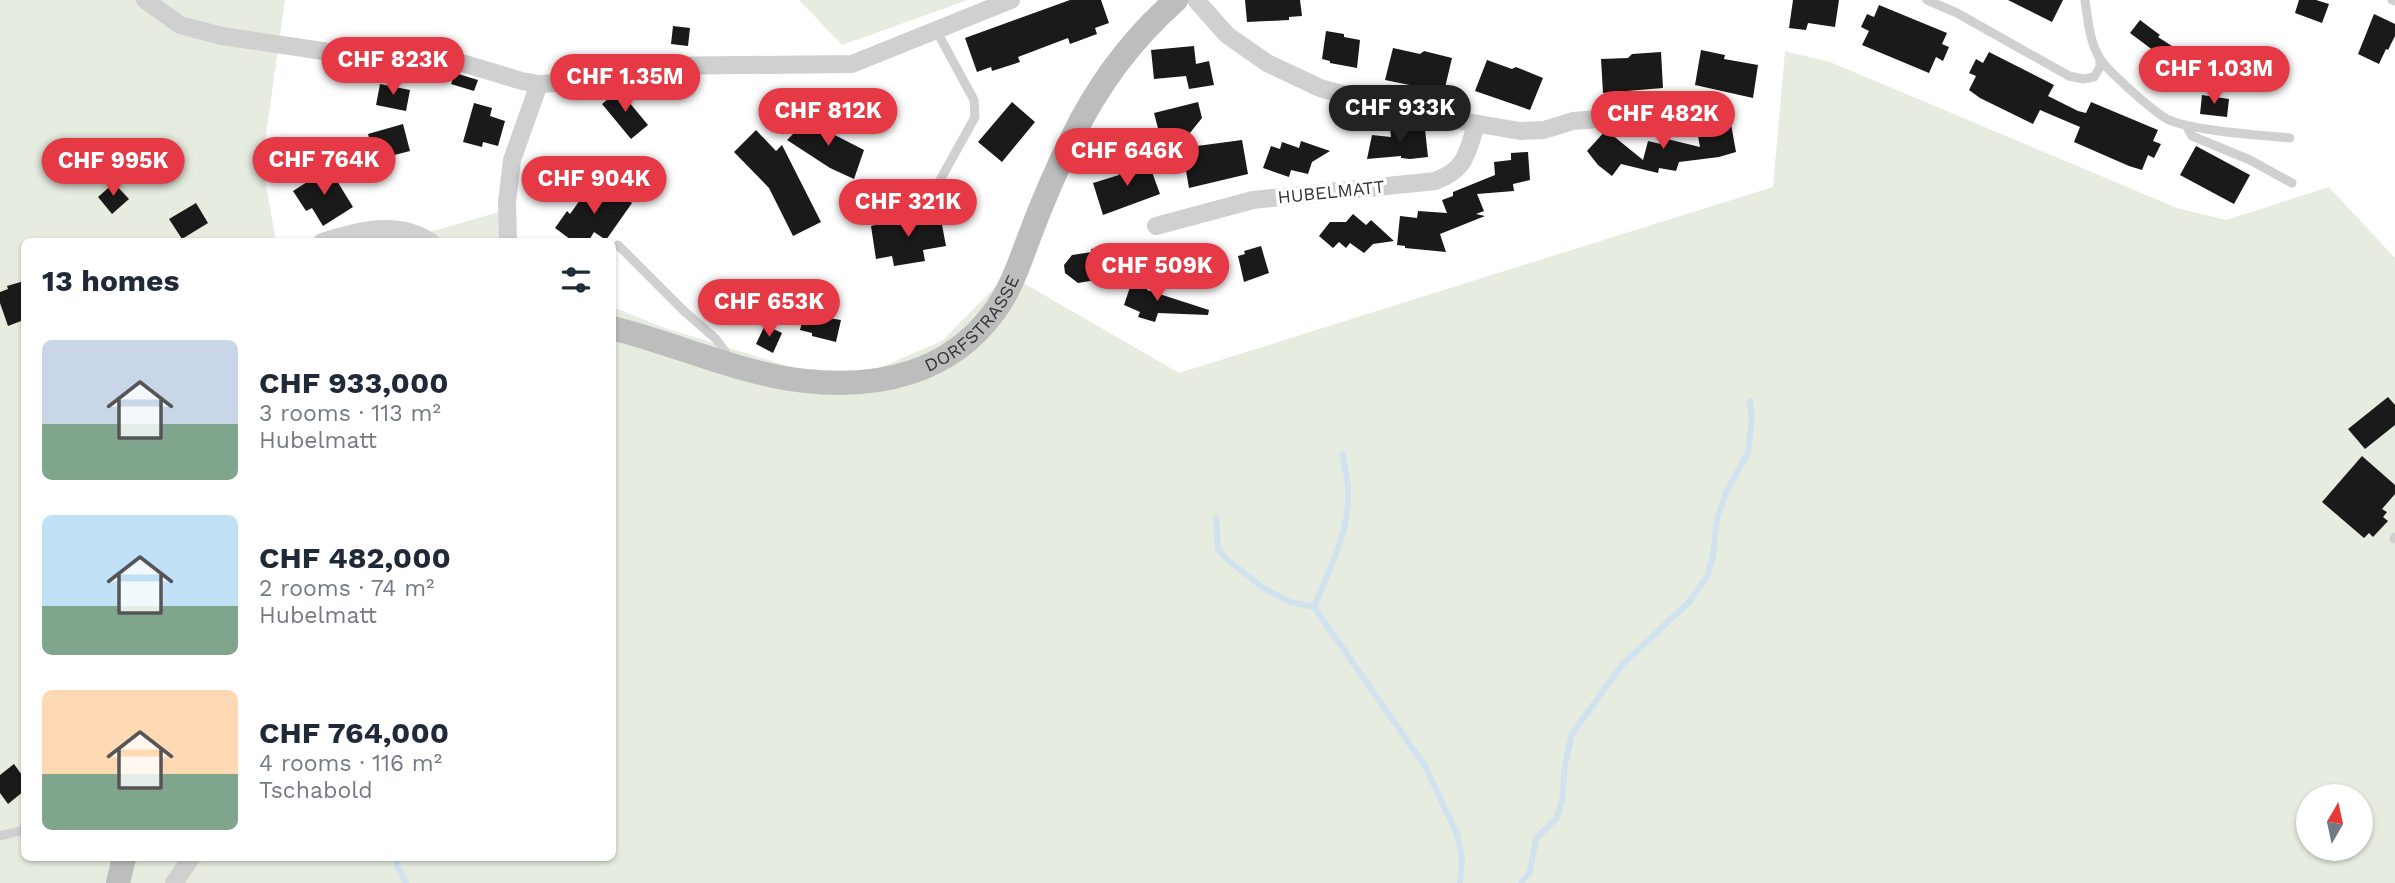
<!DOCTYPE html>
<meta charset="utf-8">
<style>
body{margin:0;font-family:"Work Sans",sans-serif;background:#f2f2f3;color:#1f2937;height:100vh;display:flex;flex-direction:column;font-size:26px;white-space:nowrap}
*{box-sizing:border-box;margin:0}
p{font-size:23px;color:#747a83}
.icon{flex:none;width:38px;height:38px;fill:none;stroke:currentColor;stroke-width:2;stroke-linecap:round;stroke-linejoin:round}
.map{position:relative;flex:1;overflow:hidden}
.panel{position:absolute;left:21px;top:238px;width:595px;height:623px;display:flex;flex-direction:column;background:#fff;border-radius:10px;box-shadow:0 2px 5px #0004}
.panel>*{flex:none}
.needle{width:46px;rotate:9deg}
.tools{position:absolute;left:2296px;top:784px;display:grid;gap:14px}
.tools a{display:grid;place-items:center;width:77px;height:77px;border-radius:50%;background:#fff;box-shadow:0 2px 5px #0004;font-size:35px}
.price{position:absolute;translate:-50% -60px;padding:0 16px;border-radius:24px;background:#e63946;color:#fff;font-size:23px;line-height:46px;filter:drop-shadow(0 2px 4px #0008)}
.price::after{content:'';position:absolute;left:50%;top:42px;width:21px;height:16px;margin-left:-10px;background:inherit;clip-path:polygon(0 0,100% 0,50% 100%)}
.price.on{background:#222;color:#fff}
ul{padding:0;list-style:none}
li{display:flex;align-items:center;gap:21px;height:175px;padding:0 21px}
li span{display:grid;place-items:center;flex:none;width:196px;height:140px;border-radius:10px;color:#555}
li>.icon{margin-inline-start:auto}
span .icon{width:84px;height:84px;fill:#fffc;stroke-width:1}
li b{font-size:30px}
h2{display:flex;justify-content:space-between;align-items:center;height:84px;padding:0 21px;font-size:30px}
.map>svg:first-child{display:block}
.green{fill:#e6ecdf;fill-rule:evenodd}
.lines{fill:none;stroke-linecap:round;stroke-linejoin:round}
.stream{stroke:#cfe2ee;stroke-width:6}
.building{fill:#1a1a1a}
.lane{stroke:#d0d0d0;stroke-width:9}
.street{stroke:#d0d0d0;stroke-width:18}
.secondary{stroke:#bdbdbd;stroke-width:24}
.labels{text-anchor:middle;stroke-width:7;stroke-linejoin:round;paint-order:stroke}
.street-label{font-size:18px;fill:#333;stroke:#fff}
</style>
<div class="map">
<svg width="2395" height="883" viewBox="0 0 2395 883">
<rect width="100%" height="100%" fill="#fff"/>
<path class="green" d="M0,0h285l-23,163 14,78 -252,1v616h588l1,-551 49,20 135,42 75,2 70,-30 66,-67 171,99 594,-186 12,-136 45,11 347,146 49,12 103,-33 66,71v625h-2395zM2308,796h53v53h-53z
M799,0h169l-126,45z
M499,212l16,30h-119z"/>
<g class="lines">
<path class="stream" d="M1216,518l2,31 10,11 34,27 28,15 24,5 111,159 32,68 5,23 -2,26
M1314,607c15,-37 37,-79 34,-120 -1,-11 -4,-22 -5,-33
M396,858l1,8 9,17
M1521,883l9,-11 6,-34 20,-19 6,-17 3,-38 7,-30 50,-69 67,-63 18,-25 6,-22 4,-36 10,-29 21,-37 4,-36 -2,-16"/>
</g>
<path class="building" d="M1070,0h31l8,23 -14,5 2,6 -27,10 -2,-6 -50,19 2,5 -28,9 -1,-4 -14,5 -12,-34z
M1245,0h55l2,16 -13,1v3l-42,2z
M1793,0h46l-4,27 -27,-4 -2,7 -17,-2z
M2008,0h55l-11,22z
M2299,0h17l13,4 -7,19 -27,-10z
M1879,5l68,28 -5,11 7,3 -6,14 -7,-4 -7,16 -67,-28 7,-14 -8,-4 6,-13 7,3z
M2374,14l21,10v12l-7,14 -2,-1 -7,15 -21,-10z
M2140,20l20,15 -2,2 40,26 -15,24 -33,-21 8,-12 -28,-21z
M673,26l17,2 -2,18 -17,-2z
M1326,31l18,3v3l16,3 -3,28 -27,-5v-2l-8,-2z
M1194,46l2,18 13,-3 5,24 -25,4 -3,-13 -32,3 -3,-29z
M1393,48l27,6 4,-3 28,7 -8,34 -59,-12z
M1701,50l24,5 -1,4 34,6 -5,33 -58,-13z
M1661,52l2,36 -60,5 -2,-34 27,-1 4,-4z
M1989,52l65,33 -6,11 30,15 8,2 5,-11 67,28 -5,11 8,3 -7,14 -6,-3 -6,15 -13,-4 -55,-24 6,-15 -40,-17 -7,14 -53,-26 -11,-8 7,-14 -7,-3 7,-14 7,4z
M1487,60l25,9 4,-2 27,11 -13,32 -55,-19z
M455,73l23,7 -4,11 -23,-7z
M380,84l30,6 -4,21 -30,-6z
M619,90l29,35 -17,14 -29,-35z
M2202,95l27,4 -2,18 -27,-3z
M1012,102l23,20 -33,40 -24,-20z
M1198,102l4,16 -21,26 -2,-13 -19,5 -6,-23z
M474,103l18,5 -2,8 15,5 -7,25 -15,-4 -1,5 -19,-5z
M811,116l16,15 37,19 -10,29 -24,-11 -43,-28z
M403,124l7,27 -35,9 -7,-26z
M1731,124l5,28 -17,5 -40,5 -3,9 -17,-3 -1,5 -37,-9 -9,12 -14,-11 -11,-14 19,-21 37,30 5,-19 17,4 2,-6 33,8 -3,-17z
M1407,127l1,3 17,-1 3,28 -18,2 -9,-1v-2l-34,3 5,-24 19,2 -1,-9z
M756,130l20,21 6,-6 39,77 -28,14 -24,-48 -35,-36z
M1242,140l6,34 -59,14 -7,-40z
M1301,141l29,10 -18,11 -4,12 -17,-4 -2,7 -26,-9 8,-22 9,3 2,-7 17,6z
M2196,146l54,29 -16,29 -54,-29z
M1528,152l2,28 -17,4 1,7 -37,3 7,17 -8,3 9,2 -45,18 6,18 -41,-4v-2l-8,-1 3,-29 17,2 1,-7 29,2 -5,-13 11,-4v-4l42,-17 -1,-13 17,-2v-7z
M1148,161l12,33 -57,21 -10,-32 26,-8 1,-5z
M329,168l24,39 -30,19 -11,-18 -6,3 -13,-20z
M114,183l15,16 -17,15 -14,-17z
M605,185l27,18 -26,37 -12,-8 -6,10h-14l-19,-14 12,-17 3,3 15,-21 12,4z
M196,203l12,20 -26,16 -13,-20z
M940,214l6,32 -23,4 2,11 -31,5 -2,-10 -16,3 -5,-33 47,-11v3z
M1353,214l13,11 5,-5 23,21 -21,3 -9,9 -14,-10 -4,5 -7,-6 -6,6 -14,-12 11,-14h16z
M1261,246l8,27 -25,9 -6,-26 7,-2 -1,-3z
M1109,247l4,30 -35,6 -13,-10 -1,-8 8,-10 20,-3 -1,-3z
M1133,278l16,5 -2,7 62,20 -1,5 -50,-2 -3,9 -17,-5 2,-5 -16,-7z
M24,281v46l-3,-6 -13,5 -8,-23v-11l8,-3 -1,-3z
M804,314l37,6 -5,22 -24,-6v-3l-12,-3z
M765,325l17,8 -9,20 -17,-9z
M2388,397l7,8v20l-30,24 -17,-20z
M2362,456l33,29v9l-13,15 5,3 -4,5 5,4 -15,16 -4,-4 -5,5 -42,-36z
M14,764l10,14v13l-16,13 -8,-11v-18z"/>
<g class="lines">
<path class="lane" d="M1927,0l30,13 112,63 14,3 11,-2 6,-10v-8
M2085,0c3,19 4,40 14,57 8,14 54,54 68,62 24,12 94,16 123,19
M2392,0l3,1
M2186,125l6,11 58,24 42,23
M862,202l72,-11 41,-74 -1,-17 -38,-70
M618,245l66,66 32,28 15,21
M2394,539l1,-2
M0,836l24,-6"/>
<path class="street" d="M145,0l35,25 42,11 121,18 109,6 70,21 17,3 18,-1 92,-17 203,-2 159,-64
M1196,0l31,35 40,28 53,25 83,23 117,20 24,-1 29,-9 73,-6h73
M1156,226l97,-26 182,-19c31,-11 32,-28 41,-56
M322,242c35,-11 75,-23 109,0
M508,242l-1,-40 5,-42 27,-76
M174,883l17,-25"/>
<g class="secondary">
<path id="s1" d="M612,328c65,16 127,46 194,53 72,8 144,-8 188,-69 17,-22 26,-51 36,-77 12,-32 26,-65 42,-97 25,-52 60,-99 104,-138"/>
<path d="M118,883l6,-25"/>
</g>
</g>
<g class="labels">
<g class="street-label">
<text transform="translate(1331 192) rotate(-6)" y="6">HUBELMATT</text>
<text dy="6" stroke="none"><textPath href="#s1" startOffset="388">DORFSTRASSE</textPath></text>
</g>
</g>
</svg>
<div class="tools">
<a><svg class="needle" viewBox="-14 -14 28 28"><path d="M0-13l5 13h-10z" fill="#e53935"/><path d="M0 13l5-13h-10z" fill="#747a83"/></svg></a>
</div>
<b class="price" style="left:393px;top:97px">CHF 823K</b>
<b class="price" style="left:2214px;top:106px">CHF 1.03M</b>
<b class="price" style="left:625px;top:114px">CHF 1.35M</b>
<b class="price on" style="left:1400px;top:145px">CHF 933K</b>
<b class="price" style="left:828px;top:148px">CHF 812K</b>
<b class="price" style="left:1663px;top:151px">CHF 482K</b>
<b class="price" style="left:1127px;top:188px">CHF 646K</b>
<b class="price" style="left:324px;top:197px">CHF 764K</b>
<b class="price" style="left:113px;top:198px">CHF 995K</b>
<b class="price" style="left:594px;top:216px">CHF 904K</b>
<b class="price" style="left:908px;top:239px">CHF 321K</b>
<b class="price" style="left:1157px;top:303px">CHF 509K</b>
<b class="price" style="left:769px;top:339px">CHF 653K</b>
<section class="panel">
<h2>13 homes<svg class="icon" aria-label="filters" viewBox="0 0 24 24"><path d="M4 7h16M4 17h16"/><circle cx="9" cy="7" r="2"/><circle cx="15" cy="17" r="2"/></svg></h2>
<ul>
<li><span style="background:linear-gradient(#c9d6e8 60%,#7fa58c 0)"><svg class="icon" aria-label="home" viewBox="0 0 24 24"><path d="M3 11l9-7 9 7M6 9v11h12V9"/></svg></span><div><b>CHF 933,000</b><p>3 rooms · 113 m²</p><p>Hubelmatt</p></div></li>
<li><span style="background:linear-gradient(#bfe0f5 65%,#7fa58c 0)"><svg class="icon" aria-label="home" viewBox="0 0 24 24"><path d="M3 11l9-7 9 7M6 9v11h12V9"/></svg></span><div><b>CHF 482,000</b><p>2 rooms · 74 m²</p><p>Hubelmatt</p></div></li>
<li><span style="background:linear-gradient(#ffd9b3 60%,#7fa58c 0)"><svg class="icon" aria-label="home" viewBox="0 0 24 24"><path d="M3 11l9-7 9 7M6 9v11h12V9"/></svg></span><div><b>CHF 764,000</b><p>4 rooms · 116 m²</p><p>Tschabold</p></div></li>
</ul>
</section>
</div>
